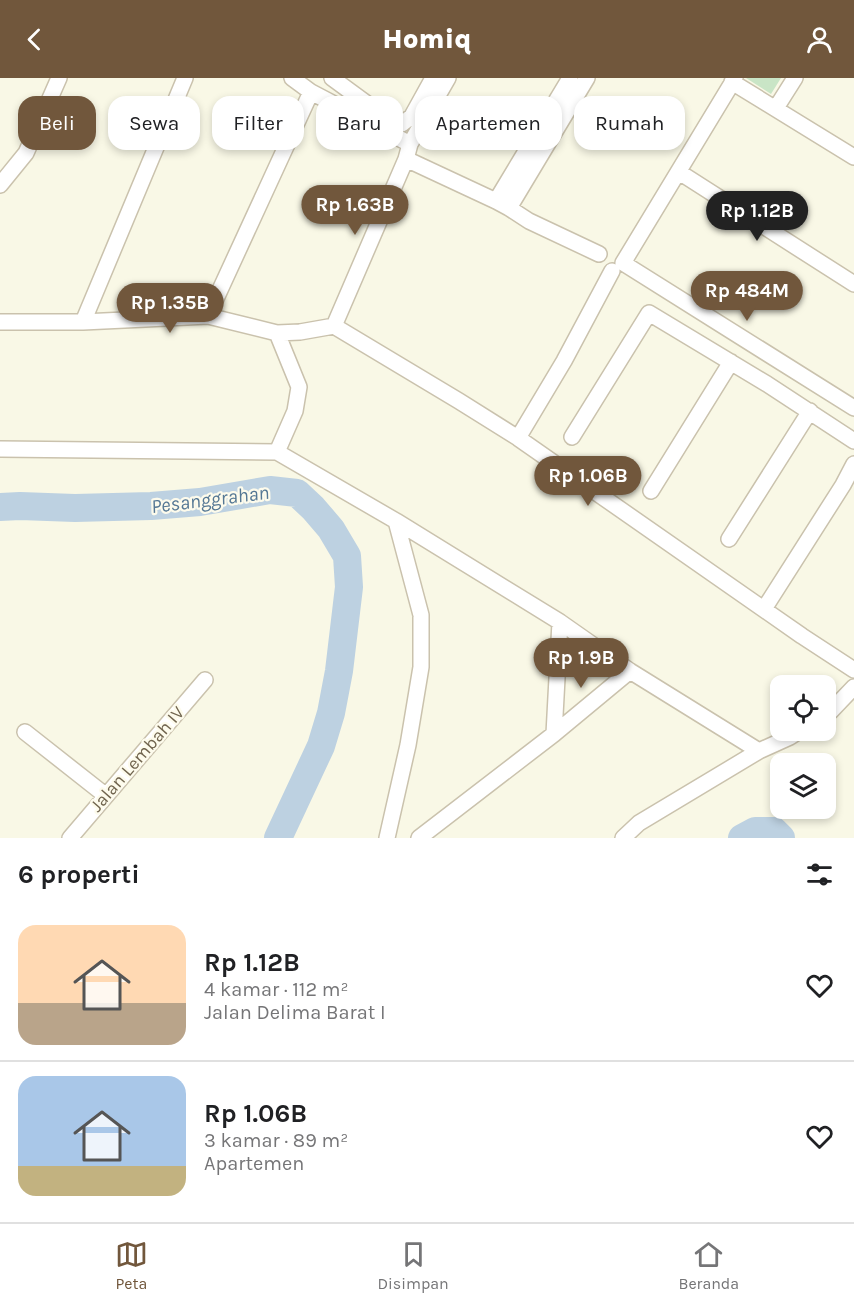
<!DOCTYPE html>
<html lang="id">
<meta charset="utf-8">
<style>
body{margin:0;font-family:Karla,sans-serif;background:#f2f2f2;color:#202124;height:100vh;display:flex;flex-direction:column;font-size:22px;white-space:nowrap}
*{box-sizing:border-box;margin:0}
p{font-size:20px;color:#757577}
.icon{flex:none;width:33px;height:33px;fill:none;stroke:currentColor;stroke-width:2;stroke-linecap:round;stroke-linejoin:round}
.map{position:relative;height:760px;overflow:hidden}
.sheet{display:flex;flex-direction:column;background:#fff;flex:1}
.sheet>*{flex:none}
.hud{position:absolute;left:18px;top:18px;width:819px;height:54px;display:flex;gap:12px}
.controls{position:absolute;left:770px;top:597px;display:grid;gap:12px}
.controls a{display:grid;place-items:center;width:66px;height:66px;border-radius:12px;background:#fff;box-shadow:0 3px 9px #0003;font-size:30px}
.price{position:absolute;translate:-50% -51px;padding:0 14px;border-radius:21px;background:#71573c;color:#fff;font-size:20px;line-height:39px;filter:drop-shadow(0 2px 3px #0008)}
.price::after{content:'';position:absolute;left:50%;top:36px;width:18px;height:14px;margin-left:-9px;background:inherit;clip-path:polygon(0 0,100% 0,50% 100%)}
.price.current{background:#222;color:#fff}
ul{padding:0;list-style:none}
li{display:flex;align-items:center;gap:18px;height:150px;padding:0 18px}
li+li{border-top:2px solid #e0e0e0}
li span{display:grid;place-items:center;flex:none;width:168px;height:120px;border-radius:18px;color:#555}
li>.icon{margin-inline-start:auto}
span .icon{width:72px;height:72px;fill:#fffc;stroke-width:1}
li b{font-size:26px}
h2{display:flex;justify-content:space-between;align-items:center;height:72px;padding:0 18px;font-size:26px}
.tag{padding:0 21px;border-radius:18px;background:#fff;box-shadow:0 3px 9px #0003;font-size:21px;line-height:54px}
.tag.current{background:#71573c;color:#fff}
header{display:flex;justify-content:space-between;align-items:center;height:78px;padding:0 18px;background:#71573c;color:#fff;font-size:27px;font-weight:800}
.menu{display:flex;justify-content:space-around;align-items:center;height:84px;border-top:2px solid #e0e0e0;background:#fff;font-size:16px;color:#757577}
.menu a{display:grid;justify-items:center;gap:3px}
.menu .current{color:#71573c}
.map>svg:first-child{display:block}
.green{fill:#c9e5c6}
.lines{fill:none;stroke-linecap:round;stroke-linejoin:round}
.river{stroke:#bdd1e1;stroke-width:28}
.minor-casing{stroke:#cac2ad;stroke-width:18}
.minor{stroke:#fff;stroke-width:15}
.labels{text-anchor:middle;stroke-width:4.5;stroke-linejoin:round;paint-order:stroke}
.street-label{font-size:18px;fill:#70644e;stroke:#fdfbec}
.water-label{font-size:20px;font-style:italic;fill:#547794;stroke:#fdfbec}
</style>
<header><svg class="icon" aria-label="back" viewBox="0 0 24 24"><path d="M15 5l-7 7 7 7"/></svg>Homiq<svg class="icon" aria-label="person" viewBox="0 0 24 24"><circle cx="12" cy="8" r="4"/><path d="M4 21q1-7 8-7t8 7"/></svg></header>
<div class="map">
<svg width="854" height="760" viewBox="0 0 854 760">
<rect width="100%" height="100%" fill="#f9f8e6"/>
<path class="green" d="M746,0h35l-10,16z"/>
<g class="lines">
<path class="river" d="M0,429l20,-1 55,2 76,-2 49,-4 70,-12 27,3 16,15 18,21 16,27 2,31 -10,84 -8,42 -10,33 -43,92
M742,760l13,-7h19l7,7"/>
<g class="minor-casing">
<path id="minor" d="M292,0l19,14 99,52
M332,0l60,44 10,2 10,-8 21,-38
M448,0l-38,66 -4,15 90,42 13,7 20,13 70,33
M735,0l-112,185 231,145
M732,4l122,75
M776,30l19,-30
M679,94l175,112
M0,107l26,-32 33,-75
M496,123l74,-123
M509,130l78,-130
M208,238l103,-224
M0,244h83l125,-6 69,17 23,-1 34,-6 125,75 59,37 284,198 52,34
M83,244l102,-244
M334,248l72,-167
M572,359l77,-124 118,71 87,57
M518,360l46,-77 48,-90
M0,371l277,3 18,-41 4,-24 -22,-54
M277,374l119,69 164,101 70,49 129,80
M651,413l80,-129
M729,461l81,-128
M764,531l79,-124 11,-21
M825,637l6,-4 23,-24
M25,654l80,63
M554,656l6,-112
M70,760l135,-158
M387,760l21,-93 13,-78v-52l-25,-94
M419,760l135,-104 76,-63
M623,760l16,-15 120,-72 31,-14 11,-7"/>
</g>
<use href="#minor" class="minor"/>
</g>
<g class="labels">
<g class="street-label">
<text transform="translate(137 681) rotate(-49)" y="6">Jalan Lembah IV</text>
</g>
<g class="water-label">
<text transform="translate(210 421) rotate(-7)" y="7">Pesanggrahan</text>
</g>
</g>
</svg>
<div class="controls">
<a><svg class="icon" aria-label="locate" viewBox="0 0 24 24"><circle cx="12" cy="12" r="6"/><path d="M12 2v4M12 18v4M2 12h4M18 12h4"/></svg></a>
<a><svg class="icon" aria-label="layers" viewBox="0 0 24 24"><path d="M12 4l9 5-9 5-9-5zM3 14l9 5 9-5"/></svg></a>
</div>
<b class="price" style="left:355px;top:158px">Rp 1.63B</b>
<b class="price current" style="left:757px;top:164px">Rp 1.12B</b>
<b class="price" style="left:747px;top:244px">Rp 484M</b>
<b class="price" style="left:170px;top:256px">Rp 1.35B</b>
<b class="price" style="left:588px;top:429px">Rp 1.06B</b>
<b class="price" style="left:581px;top:611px">Rp 1.9B</b>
<div class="hud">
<a class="tag current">Beli</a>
<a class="tag">Sewa</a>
<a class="tag">Filter</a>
<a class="tag">Baru</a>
<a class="tag">Apartemen</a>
<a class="tag">Rumah</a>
</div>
</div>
<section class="sheet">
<h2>6 properti<svg class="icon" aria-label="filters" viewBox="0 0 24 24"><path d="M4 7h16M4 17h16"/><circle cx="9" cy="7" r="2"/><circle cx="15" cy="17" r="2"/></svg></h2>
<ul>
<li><span style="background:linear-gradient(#ffd9b3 65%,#b9a48a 0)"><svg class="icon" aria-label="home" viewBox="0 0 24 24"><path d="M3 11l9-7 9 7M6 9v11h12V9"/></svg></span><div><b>Rp 1.12B</b><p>4 kamar · 112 m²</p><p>Jalan Delima Barat I</p></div><svg class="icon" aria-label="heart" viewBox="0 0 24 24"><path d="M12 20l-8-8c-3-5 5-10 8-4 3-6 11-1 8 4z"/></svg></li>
<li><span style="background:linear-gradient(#a9c7e8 75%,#c2b280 0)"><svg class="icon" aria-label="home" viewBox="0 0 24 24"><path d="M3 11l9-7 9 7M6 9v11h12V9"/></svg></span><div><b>Rp 1.06B</b><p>3 kamar · 89 m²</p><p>Apartemen</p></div><svg class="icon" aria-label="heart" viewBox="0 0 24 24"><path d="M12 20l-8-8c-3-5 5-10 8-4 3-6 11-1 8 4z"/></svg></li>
</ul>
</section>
<nav class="menu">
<a class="current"><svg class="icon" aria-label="map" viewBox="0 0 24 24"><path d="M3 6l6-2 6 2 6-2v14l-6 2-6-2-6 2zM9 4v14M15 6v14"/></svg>Peta</a>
<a><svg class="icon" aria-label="saved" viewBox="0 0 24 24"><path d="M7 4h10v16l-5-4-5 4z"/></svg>Disimpan</a>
<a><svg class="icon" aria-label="home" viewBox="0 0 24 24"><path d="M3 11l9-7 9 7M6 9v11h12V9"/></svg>Beranda</a>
</nav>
